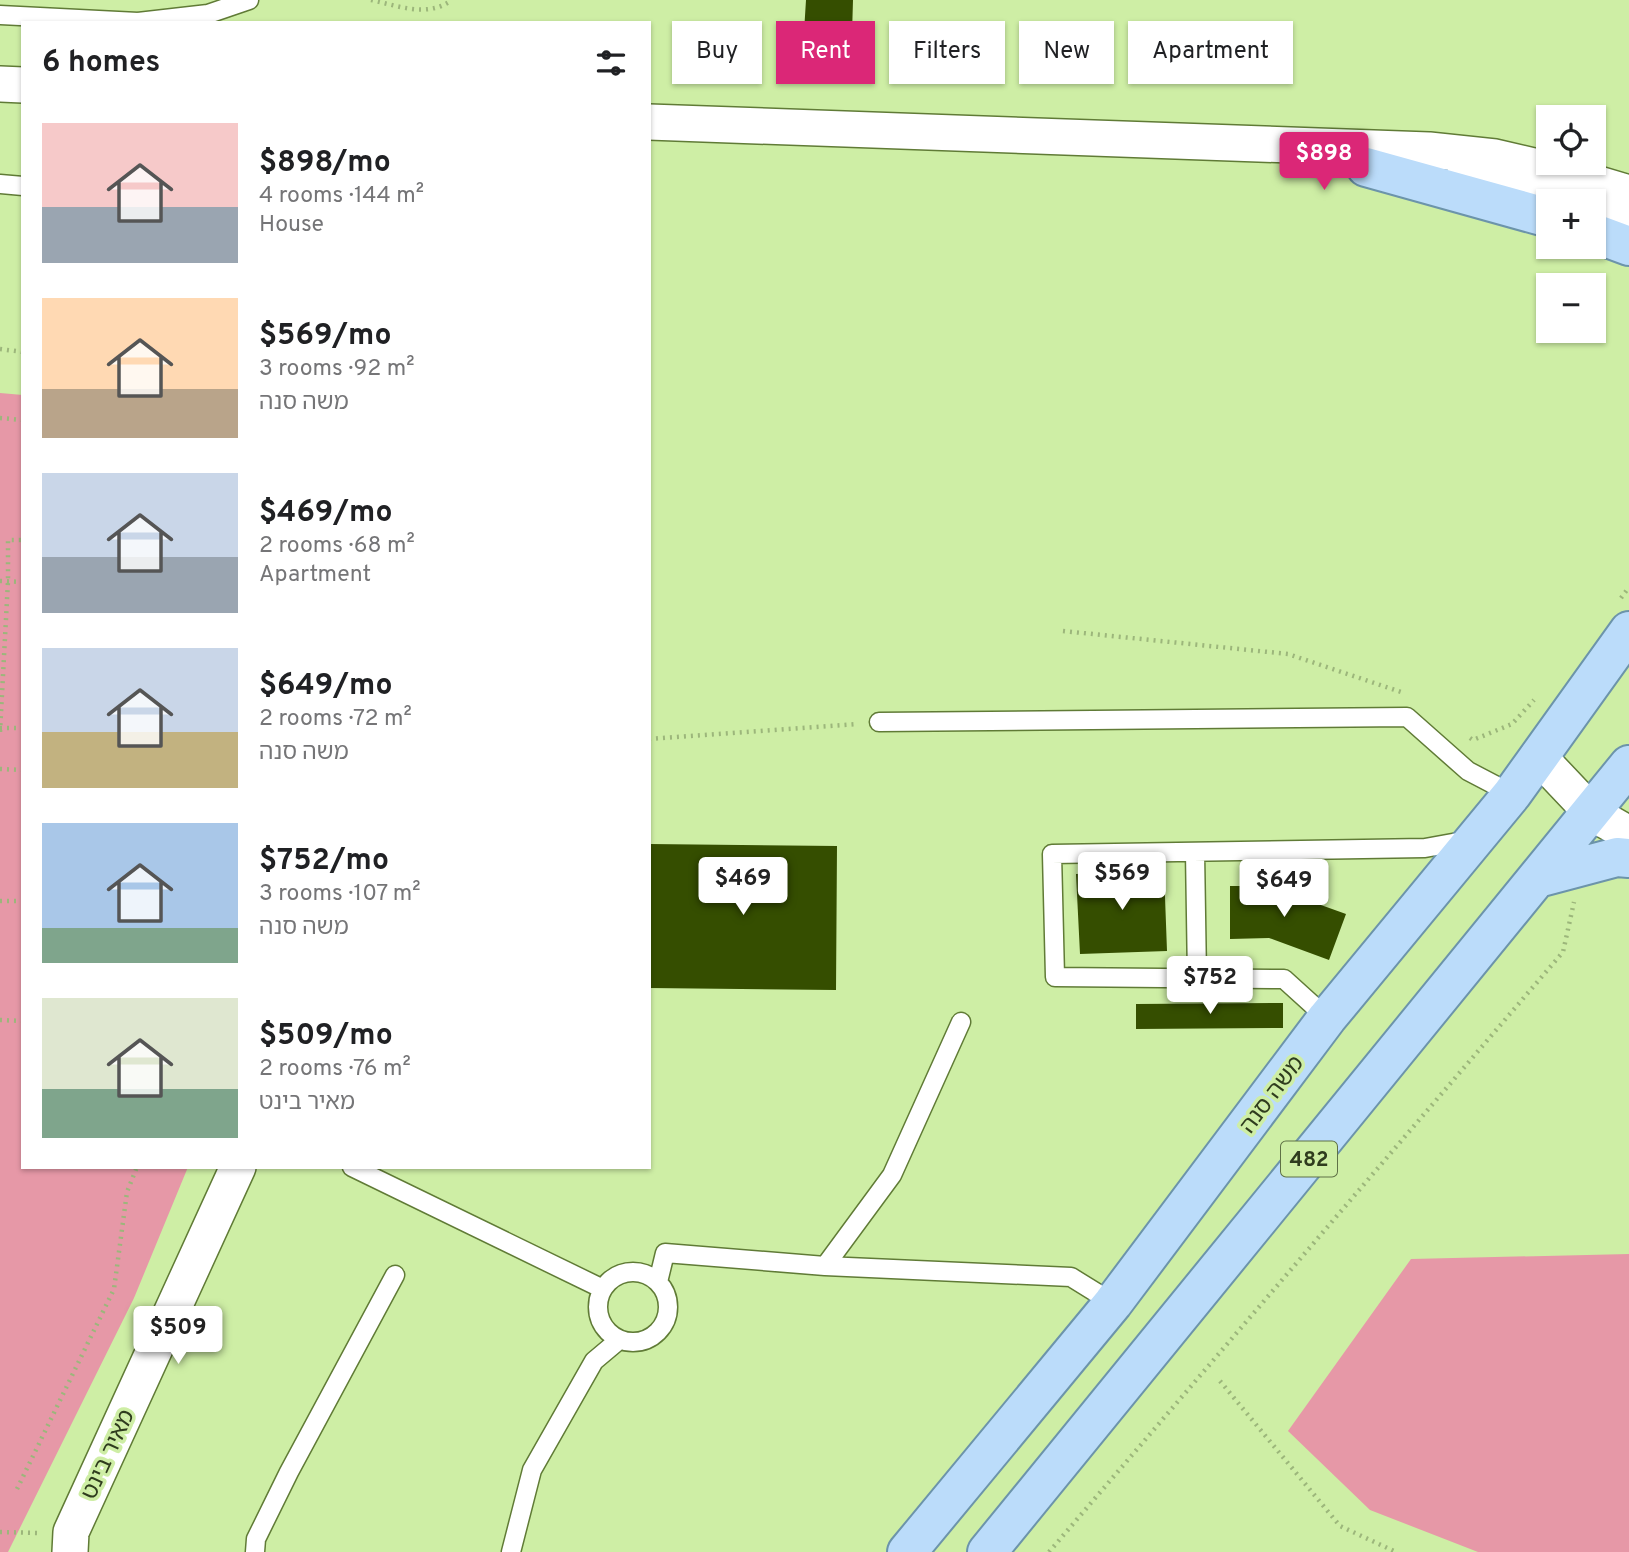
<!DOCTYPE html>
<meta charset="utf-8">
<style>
body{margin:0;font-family:Overpass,"Noto Sans Hebrew",sans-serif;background:#f2f2f2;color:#202124;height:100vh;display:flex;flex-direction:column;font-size:26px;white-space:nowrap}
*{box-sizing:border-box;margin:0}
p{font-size:23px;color:#757577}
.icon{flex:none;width:38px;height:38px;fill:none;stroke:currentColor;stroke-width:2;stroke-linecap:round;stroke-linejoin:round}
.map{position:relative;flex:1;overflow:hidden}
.panel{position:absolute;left:21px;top:21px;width:630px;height:1148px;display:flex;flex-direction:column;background:#fff;border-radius:0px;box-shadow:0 2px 5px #0004}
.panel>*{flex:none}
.guide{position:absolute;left:672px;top:21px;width:665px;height:63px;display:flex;gap:14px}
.fabs{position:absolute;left:1536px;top:105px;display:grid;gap:14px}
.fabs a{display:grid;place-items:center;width:70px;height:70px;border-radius:0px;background:#fff;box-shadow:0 2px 5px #0004;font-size:35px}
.price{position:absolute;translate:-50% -60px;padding:0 16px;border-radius:7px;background:#fff;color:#222;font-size:23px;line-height:46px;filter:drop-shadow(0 2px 4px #0008)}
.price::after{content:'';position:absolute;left:50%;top:42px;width:21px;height:16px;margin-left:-10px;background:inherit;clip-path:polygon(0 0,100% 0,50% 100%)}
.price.active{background:#db2777;color:#fff}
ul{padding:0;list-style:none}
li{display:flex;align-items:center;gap:21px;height:175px;padding:0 21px}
li span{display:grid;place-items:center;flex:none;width:196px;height:140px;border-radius:0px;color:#555}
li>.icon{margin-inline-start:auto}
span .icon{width:84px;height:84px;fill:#fffc;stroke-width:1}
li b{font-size:30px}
h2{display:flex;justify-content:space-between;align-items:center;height:84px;padding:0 21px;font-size:30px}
.chip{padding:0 24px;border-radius:0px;background:#fff;box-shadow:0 2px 5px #0004;font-size:24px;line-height:63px}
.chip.active{background:#db2777;color:#fff}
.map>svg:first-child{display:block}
.green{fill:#e698a7}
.building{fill:#354e00}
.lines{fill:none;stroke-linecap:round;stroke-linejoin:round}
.lane-casing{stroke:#607b36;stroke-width:21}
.street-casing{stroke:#607b36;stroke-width:38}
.primary-casing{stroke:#6c94aa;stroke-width:42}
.path{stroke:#9cb67b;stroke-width:4.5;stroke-dasharray:2 5;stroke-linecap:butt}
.lane{stroke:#fff;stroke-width:18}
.street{stroke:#fff;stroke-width:35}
.primary{stroke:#bbdcfa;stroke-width:38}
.labels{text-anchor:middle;stroke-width:7;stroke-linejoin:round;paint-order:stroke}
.shield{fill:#ceeea5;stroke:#5f7146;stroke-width:2}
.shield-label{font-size:21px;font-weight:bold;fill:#2f3c1e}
.street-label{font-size:23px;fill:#2f3c1e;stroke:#ceeea5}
</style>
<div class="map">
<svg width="1629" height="1552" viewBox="0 0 1629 1552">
<rect width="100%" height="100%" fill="#ceeea5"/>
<path class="green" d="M0,393l23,2v772h165l-54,131 -126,254h-8z
M1629,1254v298h-151l-108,-42 -82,-79 123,-172z"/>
<path class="building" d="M806,0h47l-1,34 -48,-2z
M649,844l188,2 -1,144 -187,-2z
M1164,870l3,81 -87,3 -4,-80z
M1230,886h38l78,28 -17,46 -60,-22 -39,1z
M1283,1003v25l-147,1v-25z"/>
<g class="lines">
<g class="lane-casing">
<path id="lane" d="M0,15l138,7 70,-8 41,-14
M0,184l23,2
M879,722l528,-5 61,54 44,23
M1195,852l2,126
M1327,1018l-43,-39 -229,-2 -3,-123 373,-6 44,-8
M352,1167l251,122
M825,1266l67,-91 69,-153
M598 1307a35 35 0 1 1 70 0a35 35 0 1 1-70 0Z
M658,1282l7,-29 160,13 246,11 42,26
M255,1552l1,-13 33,-67 106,-197
M511,1552l21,-82 62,-109 25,-21"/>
</g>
<g class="street-casing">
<path id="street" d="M0,84l23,1
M649,122l780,28 66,7 60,14 74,22
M1464,177l99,24
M1594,210l35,12
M1538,756l54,57 37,21
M70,1552l1,-20 167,-365"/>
</g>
<g class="primary-casing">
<path id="primary" d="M1366,167l183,51
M1594,233l35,13
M1538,878l79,-21 12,1
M907,1552l206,-249 214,-285 185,-224 117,-163
M987,1552l642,-787"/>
</g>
<path class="path" d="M371,0c28,6 56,18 81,0
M0,349l23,3
M0,418l23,2
M0,581l23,1
M1621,598l8,-11
M1063,631l225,23 113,38
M0,728h23
M0,732l8,-151v-41h15
M1470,738l3,2 39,-16 22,-24
M649,739l208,-15
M0,769l23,1
M0,901h23
M0,1020l23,1
M1220,1381l120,145 56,26
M17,1489l97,-200 13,-97 10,-25
M0,1532l39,1
M1049,1552l514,-600 11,-50"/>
<use href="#lane" class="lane"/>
<use href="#street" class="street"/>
<use href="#primary" class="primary"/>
</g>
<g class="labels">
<rect class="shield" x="1281" y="1141.5" width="56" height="35" rx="5"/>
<g class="shield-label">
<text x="1309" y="1166">482</text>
</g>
<g class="street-label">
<text transform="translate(1271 1094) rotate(-53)" y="8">משה סנה</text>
<text transform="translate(107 1454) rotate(-65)" y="8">מאיר בינט</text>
</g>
</g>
</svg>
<div class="fabs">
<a><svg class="icon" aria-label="locate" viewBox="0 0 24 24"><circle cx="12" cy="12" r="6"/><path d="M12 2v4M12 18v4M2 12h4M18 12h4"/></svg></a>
<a>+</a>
<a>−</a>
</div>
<b class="price active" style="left:1324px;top:192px">$898</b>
<b class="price" style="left:1122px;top:912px">$569</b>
<b class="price" style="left:743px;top:917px">$469</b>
<b class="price" style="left:1284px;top:919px">$649</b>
<b class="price" style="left:1210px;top:1016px">$752</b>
<b class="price" style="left:178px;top:1366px">$509</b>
<div class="guide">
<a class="chip">Buy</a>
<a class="chip active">Rent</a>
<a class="chip">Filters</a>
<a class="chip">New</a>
<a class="chip">Apartment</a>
</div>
<section class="panel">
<h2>6 homes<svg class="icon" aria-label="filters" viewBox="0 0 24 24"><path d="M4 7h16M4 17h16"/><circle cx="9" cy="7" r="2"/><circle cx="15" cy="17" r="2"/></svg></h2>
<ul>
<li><span style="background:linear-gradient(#f6c9c9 60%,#9aa5b1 0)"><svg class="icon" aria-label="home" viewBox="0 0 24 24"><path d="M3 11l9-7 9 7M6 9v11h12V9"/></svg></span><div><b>$898/mo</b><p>4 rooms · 144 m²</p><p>House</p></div></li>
<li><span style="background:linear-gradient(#ffd9b3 65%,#b9a48a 0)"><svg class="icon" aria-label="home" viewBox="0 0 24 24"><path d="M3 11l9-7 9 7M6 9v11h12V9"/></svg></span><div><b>$569/mo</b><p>3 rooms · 92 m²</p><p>משה סנה</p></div></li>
<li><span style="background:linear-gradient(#c9d6e8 60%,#9aa5b1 0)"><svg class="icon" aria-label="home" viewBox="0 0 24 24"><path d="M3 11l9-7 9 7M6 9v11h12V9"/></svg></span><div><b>$469/mo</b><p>2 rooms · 68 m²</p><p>Apartment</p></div></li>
<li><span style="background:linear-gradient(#c9d6e8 60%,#c2b280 0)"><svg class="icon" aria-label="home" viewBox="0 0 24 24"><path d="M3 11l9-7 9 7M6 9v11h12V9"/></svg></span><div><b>$649/mo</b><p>2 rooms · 72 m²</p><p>משה סנה</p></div></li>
<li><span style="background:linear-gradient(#a9c7e8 75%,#7fa58c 0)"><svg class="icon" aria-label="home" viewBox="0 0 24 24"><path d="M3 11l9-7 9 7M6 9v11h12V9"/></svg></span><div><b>$752/mo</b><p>3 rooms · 107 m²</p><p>משה סנה</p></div></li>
<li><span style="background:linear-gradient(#dfe7d0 65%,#7fa58c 0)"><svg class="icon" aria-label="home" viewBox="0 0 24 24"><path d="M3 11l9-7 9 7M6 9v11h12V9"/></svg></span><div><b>$509/mo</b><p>2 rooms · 76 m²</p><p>מאיר בינט</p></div></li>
</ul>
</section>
</div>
